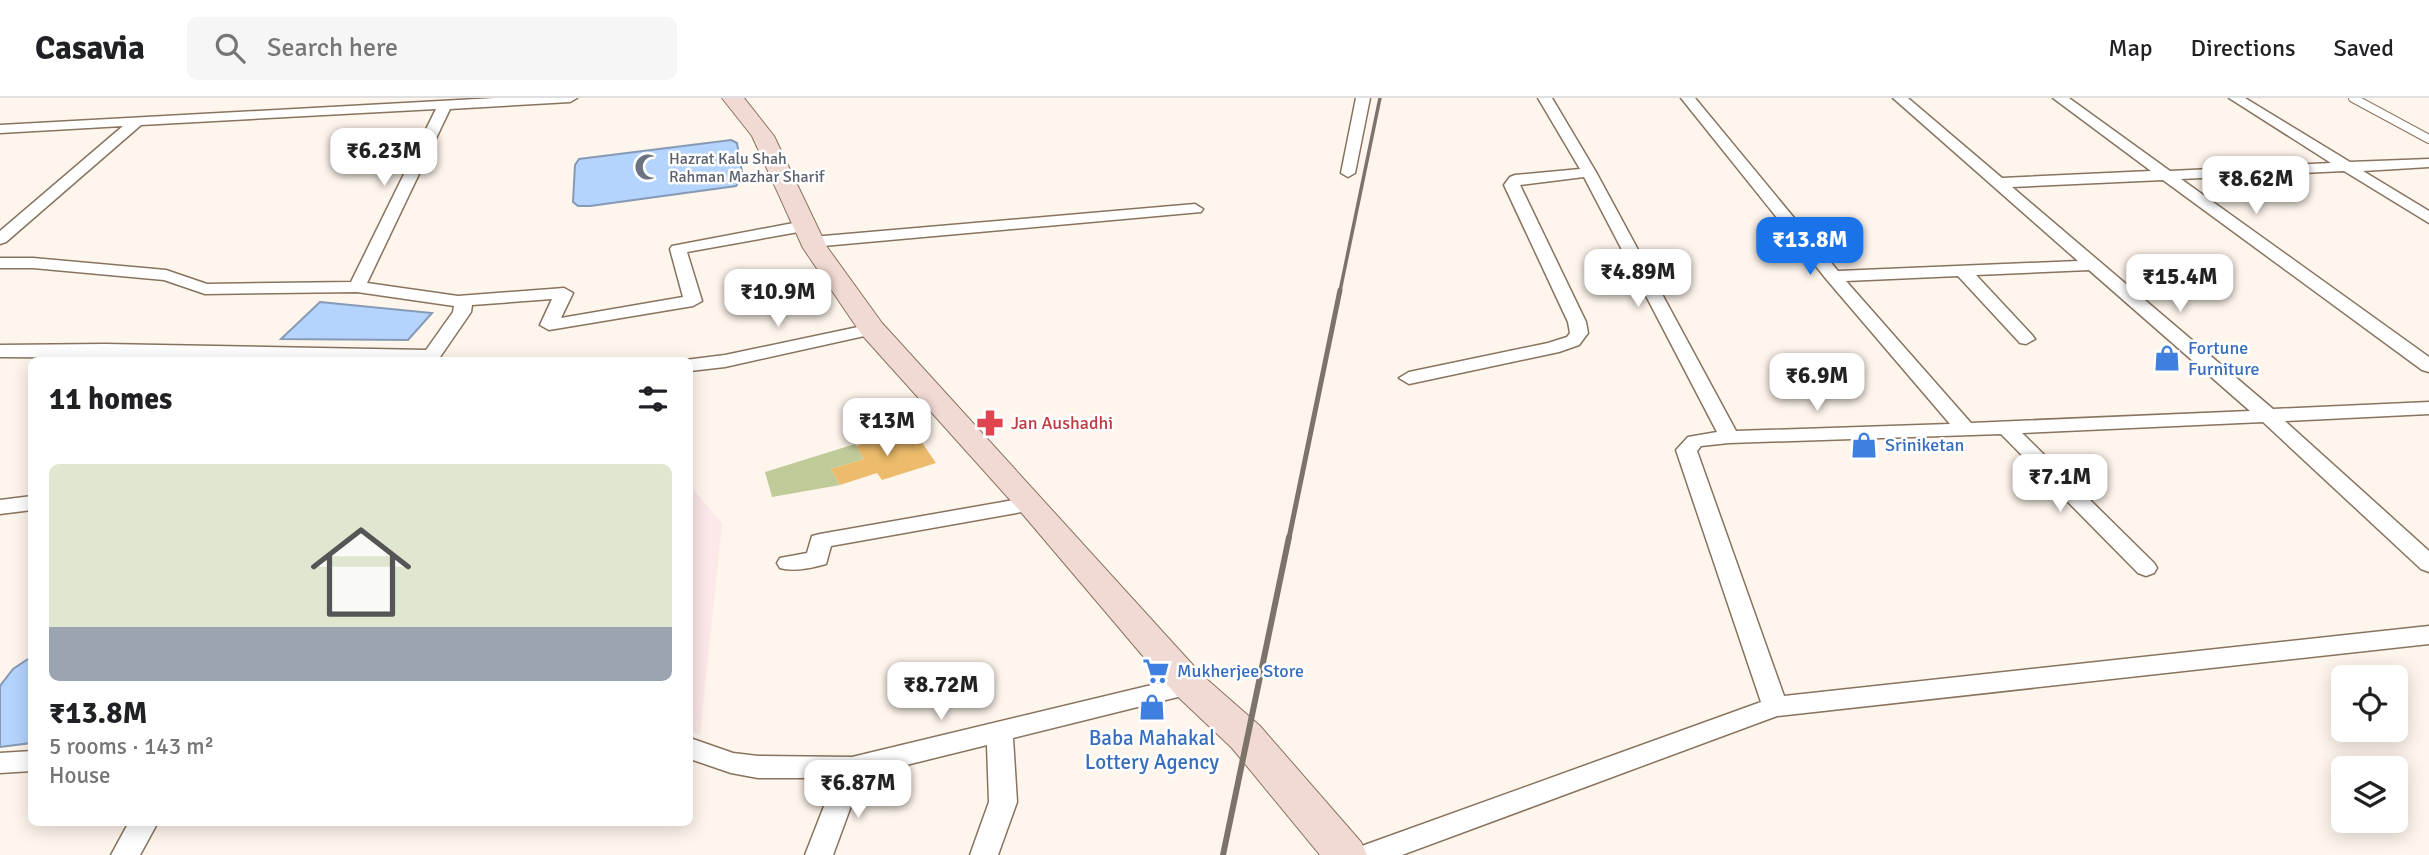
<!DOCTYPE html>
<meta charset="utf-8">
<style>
body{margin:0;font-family:Signika,sans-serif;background:#f6f6f6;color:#202124;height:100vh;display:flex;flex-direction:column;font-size:26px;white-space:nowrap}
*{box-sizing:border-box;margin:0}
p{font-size:23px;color:#757577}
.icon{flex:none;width:38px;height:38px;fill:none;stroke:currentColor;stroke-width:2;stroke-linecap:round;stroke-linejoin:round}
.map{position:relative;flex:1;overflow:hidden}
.side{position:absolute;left:28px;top:259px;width:665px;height:469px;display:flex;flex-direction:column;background:#fff;border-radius:10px;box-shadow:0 4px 18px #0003}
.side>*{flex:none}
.buttons{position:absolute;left:2331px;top:567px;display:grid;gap:14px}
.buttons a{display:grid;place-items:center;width:77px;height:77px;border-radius:10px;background:#fff;box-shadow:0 4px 18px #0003;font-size:35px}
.price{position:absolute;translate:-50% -60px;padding:0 16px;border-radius:14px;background:#fff;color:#222;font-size:23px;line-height:46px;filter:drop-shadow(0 2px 4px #0008)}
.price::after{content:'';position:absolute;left:50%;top:42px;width:21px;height:16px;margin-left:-10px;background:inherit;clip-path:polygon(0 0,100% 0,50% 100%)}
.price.active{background:#1a73e8;color:#fff}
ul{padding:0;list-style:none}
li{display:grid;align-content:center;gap:14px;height:371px;padding:0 21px}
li+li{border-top:2px solid #e0e0e0}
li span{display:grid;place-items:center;height:217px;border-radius:10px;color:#555}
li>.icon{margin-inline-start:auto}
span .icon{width:126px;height:126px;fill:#fffc;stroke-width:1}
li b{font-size:30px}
h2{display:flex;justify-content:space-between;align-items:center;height:84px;padding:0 21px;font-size:30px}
header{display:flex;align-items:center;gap:42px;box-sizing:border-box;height:98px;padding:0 35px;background:#fff;border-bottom:2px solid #e0e0e0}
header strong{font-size:33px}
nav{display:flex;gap:38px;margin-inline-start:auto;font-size:24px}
.search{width:490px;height:63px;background:#f6f6f6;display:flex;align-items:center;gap:18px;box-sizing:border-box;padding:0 24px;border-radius:10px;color:#757577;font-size:26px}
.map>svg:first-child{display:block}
.education{fill:#fce7e9}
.green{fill:#bfcb99}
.water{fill:#b4d4fe;stroke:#869ab5;stroke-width:2}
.building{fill:#ecbb6b}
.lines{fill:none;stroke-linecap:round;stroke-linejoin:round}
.lane-casing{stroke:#88735f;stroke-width:10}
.street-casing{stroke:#88735f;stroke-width:3}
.secondary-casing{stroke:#88735f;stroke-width:2}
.lane{stroke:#fff;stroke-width:8}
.street{fill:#fff;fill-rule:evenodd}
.secondary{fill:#f2dad4;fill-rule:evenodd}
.rail-far2{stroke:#7c736b;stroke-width:3.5}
.rail-far1{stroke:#7c736b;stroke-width:5}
.rail{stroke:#7c736b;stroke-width:6}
.labels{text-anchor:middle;stroke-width:5;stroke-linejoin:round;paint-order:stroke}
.far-worship-label{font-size:16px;fill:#5b616d;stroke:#fff;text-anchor:start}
.shop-label{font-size:18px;fill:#366cbe;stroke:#fff;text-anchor:start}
.health-label{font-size:18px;fill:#be3a42;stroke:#fff;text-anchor:start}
.near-shop-label{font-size:21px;fill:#366cbe;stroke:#fff}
</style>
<header>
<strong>Casavia</strong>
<div class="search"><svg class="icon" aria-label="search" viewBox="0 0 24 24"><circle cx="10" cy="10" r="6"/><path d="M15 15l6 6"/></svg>Search here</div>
<nav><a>Map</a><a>Directions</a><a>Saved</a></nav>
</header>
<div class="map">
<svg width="2429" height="757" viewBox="0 0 2429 757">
<rect width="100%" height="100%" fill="#fef5ec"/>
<path class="education" d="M690,388l32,37 -22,212 -10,-4z"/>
<path class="green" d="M855,346l9,15 -33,10 9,16 -68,12 -7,-25z"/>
<path class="water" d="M731,42l6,3 6,35 -7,8 -146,20h-12l-5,-4 2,-37 4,-6z
M320,204l112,11 -24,27 -127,-1z
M31,559v86l-31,4v-61l13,-17z"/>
<path class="building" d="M912,330l24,35 -54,17 -5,-7 -37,12 -9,-16 33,-10 -8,-13z"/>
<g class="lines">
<g class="lane-casing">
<path id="lane" d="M2353,0l76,41"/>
</g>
<g class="street-casing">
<path id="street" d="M495,0h82l-7,4 -120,7 -83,174 91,13 106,-8 9,5 -12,25 122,-21 -13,-48 2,-3 132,-25 8,5 -8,5 -117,21 15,49 -9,5 -144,24 -9,-5 12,-26 -80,6 -1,7 -33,48 -438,-3v-12l105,-1 321,6 27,-38 1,-6 -97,-14 -152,2 -41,-14 -131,-12h-33v-10h33l133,12 41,14 144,-2 85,-173 -295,16 -135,117 -6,2v-13l123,-105 -123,7v-8z
M1356,0h14l-15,75 -7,4 -7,-4z
M1538,0h14l44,74 140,259 214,-7 -123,-144 -146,-182h14l143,173 240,-10 -185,-163h15l94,80 149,-7 -98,-73h16l101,73 161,-8 -102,-65h16l105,64 79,-3v8l-66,4 66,40v12l-85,-52 -163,8 248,178v15l-7,-2 -259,-190 -151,7 261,222 156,-7v12l-144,7 144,130v21l-8,-3 -158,-147 -241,11 132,130 3,5 -3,5 -8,3 -8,-3 -137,-139 -272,9 -28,3 -4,5 87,245 645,-70v18l-652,72 -375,139h-47l4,-8 402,-145 -85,-252 12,-13 29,-5 -133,-255 -64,8 66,137 2,11 -9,12 -20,7 -150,32 -10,-6 10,-6 139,-29 19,-6 3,-4 -2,-11 -64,-137 6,-8 5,-2 65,-6zM2089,172l161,141 -279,12 -125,-142 112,-5 62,67 6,1 9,-5 -3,-4 -56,-60z
M1195,106l8,5 -2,3 -389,35 -8,-5 8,-5z
M872,226l9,5 -3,4 -153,34 -35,4v-11h-5l40,-5z
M32,398v14l-32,4v-14z
M1031,399l8,2 3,5 -3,5 -208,37 -5,18c-14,4 -32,8 -46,4l-3,-5 3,-5 27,-5 5,-17 8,-2z
M1189,578l9,2 4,7 -4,7 -185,46 4,64 -19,53h-28l19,-53 -2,-57 -125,31 -29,79h-28l30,-77h-77l-27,-5 -41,-14v-21l43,15 25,3 94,1z
M32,653v20l-32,2v-20z
M129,724h29l-18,33h-29z"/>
</g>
<g class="secondary-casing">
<path id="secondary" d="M722,0h22l30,38 53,111 55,76 320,352 58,51 101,116 6,13h-47l-88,-107 -56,-53 -156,-184 -158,-176 -59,-87 -51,-112z"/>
</g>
<use href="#lane" class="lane"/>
<use href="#street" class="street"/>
<use href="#secondary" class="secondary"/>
<path class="rail-far2" d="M1340,193l40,-193"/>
<path class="rail-far1" d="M1289,440l51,-248"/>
<path class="rail" d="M1223,757l66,-318"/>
</g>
<defs>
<g id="mosque-bare" transform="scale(2.1)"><path d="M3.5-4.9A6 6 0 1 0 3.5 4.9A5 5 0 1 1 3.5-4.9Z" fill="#6b7280" stroke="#fff" stroke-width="2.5" paint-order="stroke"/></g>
<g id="shop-bare" transform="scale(2.1)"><path d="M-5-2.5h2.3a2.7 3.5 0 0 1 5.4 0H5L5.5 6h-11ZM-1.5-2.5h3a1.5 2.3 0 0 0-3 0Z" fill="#3f7fe0" stroke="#fff" stroke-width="2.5" paint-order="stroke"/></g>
<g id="pharmacy-bare" transform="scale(2.1)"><path d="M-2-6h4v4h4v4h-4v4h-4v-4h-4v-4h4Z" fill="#e0444e" stroke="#fff" stroke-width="2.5" paint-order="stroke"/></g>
<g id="supermarket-bare" transform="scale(2.1)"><path d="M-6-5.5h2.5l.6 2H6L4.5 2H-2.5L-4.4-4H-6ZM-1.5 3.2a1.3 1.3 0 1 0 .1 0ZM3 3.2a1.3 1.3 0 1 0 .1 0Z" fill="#3f7fe0" stroke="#fff" stroke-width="2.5" paint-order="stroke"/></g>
</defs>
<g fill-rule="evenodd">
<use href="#mosque-bare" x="648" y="69"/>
<use href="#shop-bare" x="2167" y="260"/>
<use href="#pharmacy-bare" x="990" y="325"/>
<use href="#shop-bare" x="1864" y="347"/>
<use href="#supermarket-bare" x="1156" y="573"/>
<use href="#shop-bare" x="1152" y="609"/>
</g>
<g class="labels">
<g class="far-worship-label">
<text x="669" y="66">Hazrat Kalu Shah<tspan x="669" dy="18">Rahman Mazhar Sharif</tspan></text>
</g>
<g class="shop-label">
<text x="2188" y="256">Fortune<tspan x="2188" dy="21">Furniture</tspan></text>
<text x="1885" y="353">Sriniketan</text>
<text x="1177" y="579">Mukherjee Store</text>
</g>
<g class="health-label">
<text x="1011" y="331">Jan Aushadhi</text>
</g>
<g class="near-shop-label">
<text x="1152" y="647">Baba Mahakal<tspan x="1152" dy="24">Lottery Agency</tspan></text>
</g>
</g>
</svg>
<div class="buttons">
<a><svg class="icon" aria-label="locate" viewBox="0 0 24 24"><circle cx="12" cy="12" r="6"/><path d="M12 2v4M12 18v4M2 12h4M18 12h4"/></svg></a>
<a><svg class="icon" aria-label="layers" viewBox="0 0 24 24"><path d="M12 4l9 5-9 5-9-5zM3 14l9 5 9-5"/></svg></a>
</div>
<b class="price" style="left:384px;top:90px">₹6.23M</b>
<b class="price" style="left:2256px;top:118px">₹8.62M</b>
<b class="price active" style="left:1810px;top:179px">₹13.8M</b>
<b class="price" style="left:1638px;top:211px">₹4.89M</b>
<b class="price" style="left:2180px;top:216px">₹15.4M</b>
<b class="price" style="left:778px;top:231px">₹10.9M</b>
<b class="price" style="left:1817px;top:315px">₹6.9M</b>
<b class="price" style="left:887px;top:360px">₹13M</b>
<b class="price" style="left:2060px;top:416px">₹7.1M</b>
<b class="price" style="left:941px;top:624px">₹8.72M</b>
<b class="price" style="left:858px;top:722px">₹6.87M</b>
<section class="side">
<h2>11 homes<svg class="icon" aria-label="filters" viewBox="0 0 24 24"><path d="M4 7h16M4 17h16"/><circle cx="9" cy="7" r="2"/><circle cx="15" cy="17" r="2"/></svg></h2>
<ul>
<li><span style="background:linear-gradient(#dfe7d0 75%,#9aa5b1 0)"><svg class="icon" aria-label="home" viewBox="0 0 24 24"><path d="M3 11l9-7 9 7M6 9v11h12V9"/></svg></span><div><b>₹13.8M</b><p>5 rooms · 143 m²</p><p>House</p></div></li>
</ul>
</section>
</div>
